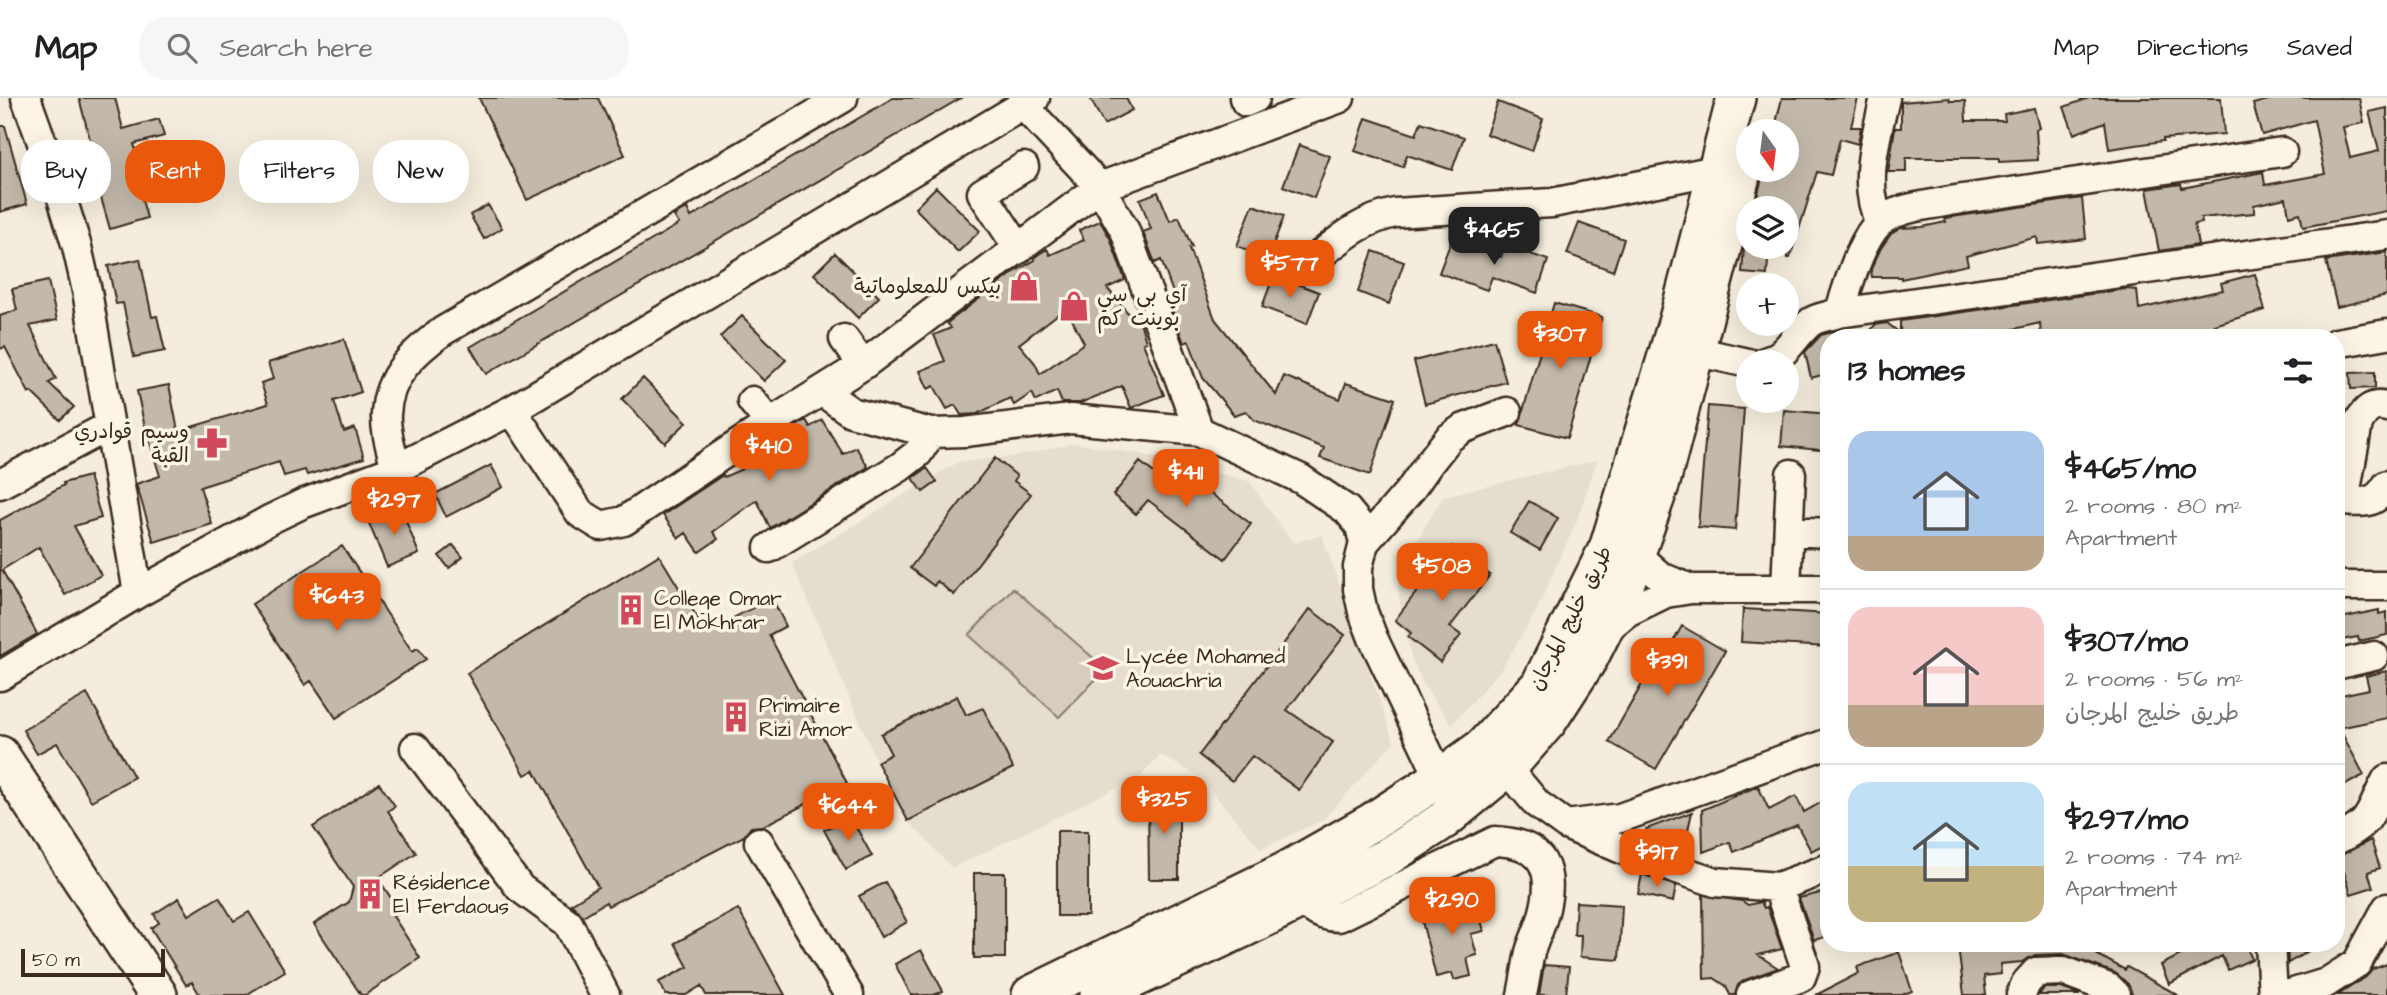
<!DOCTYPE html>
<meta charset="utf-8">
<style>
body{margin:0;font-family:"Architects Daughter","Playpen Sans Arabic",sans-serif;background:#f6f6f6;color:#202124;height:100vh;display:flex;flex-direction:column;font-size:26px;white-space:nowrap}
*{box-sizing:border-box;margin:0}
p{font-size:23px;color:#757577}
.icon{flex:none;width:38px;height:38px;fill:none;stroke:currentColor;stroke-width:2;stroke-linecap:round;stroke-linejoin:round}
.map{position:relative;flex:1;overflow:hidden}
.drawer{position:absolute;left:1820px;top:231px;width:525px;height:623px;display:flex;flex-direction:column;background:#fff;border-radius:28px;box-shadow:0 7px 28px #0002}
.drawer>*{flex:none}
.guide{position:absolute;left:21px;top:42px;width:665px;height:63px;display:flex;gap:14px}
.needle{width:46px;rotate:166deg}
.controls{position:absolute;left:1736px;top:21px;display:grid;gap:14px}
.controls a{display:grid;place-items:center;width:63px;height:63px;border-radius:50%;background:#fff;box-shadow:0 7px 28px #0002;font-size:35px}
.scale{position:absolute;left:21px;bottom:18px;width:144px;box-sizing:border-box;padding-left:7px;border:4px solid #3b2a1e;border-top:0;font-size:19px;line-height:24px;white-space:nowrap;color:#3b2a1e;-webkit-text-stroke:5px #fcf5e5;paint-order:stroke}
.price{position:absolute;translate:-50% -60px;padding:0 16px;border-radius:14px;background:#ea580c;color:#fff;font-size:23px;line-height:46px;filter:drop-shadow(0 2px 4px #0008)}
.price::after{content:'';position:absolute;left:50%;top:42px;width:21px;height:16px;margin-left:-10px;background:inherit;clip-path:polygon(0 0,100% 0,50% 100%)}
.price.current{background:#222;color:#fff}
ul{padding:0;list-style:none}
li{display:flex;align-items:center;gap:21px;height:175px;padding:0 28px}
li+li{border-top:2px solid #e0e0e0}
li span{display:grid;place-items:center;flex:none;width:196px;height:140px;border-radius:21px;color:#555}
li>.icon{margin-inline-start:auto}
span .icon{width:84px;height:84px;fill:#fffc;stroke-width:1}
li b{font-size:30px}
h2{display:flex;justify-content:space-between;align-items:center;height:84px;padding:0 28px;font-size:30px}
.tag{padding:0 24px;border-radius:28px;background:#fff;box-shadow:0 7px 28px #0002;font-size:24px;line-height:63px}
.tag.current{background:#ea580c;color:#fff}
header{display:flex;align-items:center;gap:42px;box-sizing:border-box;height:98px;padding:0 35px;background:#fff;border-bottom:2px solid #e0e0e0}
header strong{font-size:33px}
nav{display:flex;gap:38px;margin-inline-start:auto;font-size:24px}
.search{width:490px;height:63px;background:#f6f6f6;display:flex;align-items:center;gap:18px;box-sizing:border-box;padding:0 24px;border-radius:28px;color:#757577;font-size:26px}
.map>svg:first-child{display:block}
.built{fill:#e5ddce}
.green{fill:#d6cdbd;stroke:#887c6e;stroke-width:2}
.building{fill:#c3b9aa;stroke:#3b2a1e;stroke-width:2;fill-rule:evenodd}
.lines{fill:none;stroke-linecap:round;stroke-linejoin:round}
.minor-casing{stroke:#3b2a1e;stroke-width:33}
.major-casing{stroke:#3b2a1e;stroke-width:42}
.minor{stroke:#fcf5e5;stroke-width:28}
.major{stroke:#fcf5e5;stroke-width:37}
.labels{text-anchor:middle;stroke-width:7;stroke-linejoin:round;paint-order:stroke}
.poi-label{font-size:21px;fill:#3b2a1e;stroke:#fcf5e5;text-anchor:start}
.street-label{font-size:21px;fill:#3b2a1e;stroke:#fcf5e5}
</style>
<header>
<strong>Map</strong>
<div class="search"><svg class="icon" aria-label="search" viewBox="0 0 24 24"><circle cx="10" cy="10" r="6"/><path d="M15 15l6 6"/></svg>Search here</div>
<nav><a>Map</a><a>Directions</a><a>Saved</a></nav>
</header>
<div class="map">
<svg width="2387" height="897" viewBox="0 0 2387 897">
<rect width="100%" height="100%" fill="#f4eddd"/>
<filter id="ink" filterUnits="userSpaceOnUse"><feTurbulence type="fractalNoise" baseFrequency=".0143" numOctaves="2"/><feDisplacementMap in="SourceGraphic" scale="14" xChannelSelector="R" yChannelSelector="G"/><feConvolveMatrix kernelMatrix="1 2 1 2 8 2 1 2 1" color-interpolation-filters="sRGB"/></filter>
<g filter="url(#ink)">
<path class="built" d="M1075,345l70,12 104,26 44,62 29,-8 72,207 -71,78 -62,29 -63,-73 -38,-21 -19,21 -189,92 -44,-47 -31,-59 -85,-199 166,-101 59,-6z
M1597,362l-20,60 -42,94 -33,54 -50,57 -28,-39 -12,-27 -9,-34 -5,-36 5,-22 26,-48 15,-23z"/>
<path class="green" d="M1013,490l93,81 -47,48 -90,-82z"/>
<path class="building" d="M79,0h36l8,31 36,-10 5,17 -30,8 9,32 -7,2 11,40 -37,11 -23,-81 5,-1z
M479,0h119l27,57 -98,45z
M893,0h68l-475,276 -16,-27 209,-123 -5,-8 13,-8 4,9z
M1090,0h36l6,12 -28,15z
M1782,0h76l-7,29h10l-3,17 -18,-5 -9,36 -14,-3 -27,86h-3v-50l-31,-7 8,-31h23v-39h-13z
M1949,0l1,3h15l1,20h39l-1,-7 30,-6 5,20 -3,1 2,31 -39,2v-4h-93v14h-18l7,-44h6v-26z
M2089,0h132l3,36 -61,5v2l-54,8 -4,-27 -31,12 -10,-27z
M2276,0h83l5,25 -21,4 7,31 29,-7 -10,-39 18,-4v103l-84,16 -3,-14 -11,3 -3,-18 -32,7v8l-53,5 1,5 -8,1 4,21 -39,6 -12,-62 34,-5 1,4 81,-16 2,13 60,-11 -11,-54 -52,15 -9,-31z
M1498,4l45,17 -11,32 -46,-17z
M1366,20l50,17 5,-13 43,15 -12,33 -45,-15 -4,12 -48,-16z
M0,28h5l22,78 -27,8z
M1299,47l31,11 -16,42 -31,-12z
M936,89l44,44 -22,21 -43,-44z
M1158,94l12,29 9,-4 13,30 -3,1 26,71 61,76 8,-19 56,23 6,-16 49,16 -25,76 -50,-17 4,-10 -70,-28 -8,-9 -12,4 -31,-37 -14,-37 -5,2 -14,-39 6,-3 -15,-41 -6,3 -12,-31 8,-3 -11,-30z
M2082,100l4,41 -48,5 -1,-7 -71,19 2,9 -67,14v-2h-29l-1,-8 10,-21 10,-14 10,-6 21,-1 24,-5 -1,-3 7,-2z
M488,107l14,23 -18,11 -14,-24z
M1253,107l31,11 -16,42 -31,-12z
M1100,123l10,17 15,42 -18,8 26,31 6,-1 7,24 -3,1 21,52 -33,13 -9,-22 -42,17h-18l-5,-12 -21,10 -4,-8 -18,12 -4,-7 -33,16 -16,1 -6,-10 -8,4 -13,-23 -6,3 -8,-18 25,-10 -11,-26 17,-7 -4,-5 69,-52 19,-11 -1,-2 5,-4 8,-5 3,6 34,-15 -5,-10zM1066,210l18,35 -44,31 -5,-11 -16,-19z
M1579,125l45,16 -11,32 -46,-17z
M1451,143l50,16 4,-12 43,15 -11,33 -45,-16 -5,13 -48,-17z
M1744,149h25l-2,28 -25,-2z
M1373,153l31,11 -15,42 -31,-12z
M2387,154v43l-50,12 -11,-46z
M835,155l44,44 -21,21 -44,-44z
M140,161l12,58 5,-1 8,35 -31,6 -11,-54 -7,1 -8,-38z
M2255,176l10,36 -51,15 1,4 -41,9h-67l-1,-4 -65,4 -1,-15 -52,12 -1,-3 -32,6h-90l10,-13 12,-2 13,10v-12l226,-32 11,1 2,19 84,-19 -2,-7z
M1274,177l45,17 -12,32 -45,-17z
M48,183l9,39 -27,6 26,53 -7,4 25,24 -14,13 -29,-28 -2,1 -24,-46 -5,2v-33l17,-6 -5,-21z
M1554,205l48,14 -35,121 -48,-13z
M742,218l44,44 -22,21 -44,-44z
M1844,231l2,9h-17v35l-18,5 -6,-26 16,-17z
M344,241l17,53 -27,9 10,31 11,-4 9,30 -57,17 -2,-5 -21,6 -5,-14 -79,25 12,37 -58,18 -18,-58 24,-8 -16,-53 -7,-32 32,-6 9,46 90,-27 -7,-21 12,-4 -5,-16z
M1494,242l12,42 -81,22 -11,-43z
M2375,274v16l-24,1 -1,-16z
M643,280l44,44 -22,21 -43,-44z
M1708,308l36,3 -9,121 -37,-3z
M1784,312l45,4v37l-48,-5z
M806,322l4,7 12,-7 21,34 13,-7 12,20 -98,61 -13,-28 -44,32 5,7 -19,13 -13,-19 -7,5 -16,-23 60,-40 1,2 25,-11 -3,-7 33,-18 -2,-3z
M995,360l22,18 -3,5 17,13 -77,101 -17,-14 -3,5 -24,-18z
M1140,364l41,32 12,-14 58,44 -26,35 -77,-59 -12,14 -23,-19z
M491,367l12,22 -57,30 -11,-23z
M927,370l10,14 -14,10 -10,-14z
M89,378l12,42 -27,8 27,49 -36,20 -26,-48 -37,23 35,64 -37,22v-136l64,-35 -1,-2z
M1529,403l29,17 -18,32 -30,-17z
M401,410l18,46 -32,13 -19,-46z
M453,447l10,12 -14,11 -10,-12z
M342,448l70,105 6,-3 8,11 -90,59 -25,-37 -6,4 -53,-81z
M1452,448l38,29 -40,52 11,8 -21,27 -32,-25 3,-4 -16,-13z
M659,457l47,77 66,-34 14,28 -17,9 78,148 -84,43 -12,1 -7,9 -136,70 -2,-4 -23,14 -12,-12 27,-17 -64,-117 -9,5 -58,-102z
M1310,511l35,26 -58,75 46,32 -34,48 -47,-34 -20,25 -33,-26z
M1743,511l86,5v33l-88,-5z
M2379,512v4l8,-2v23l-28,6 -1,-4 -22,4v-22z
M1682,528l43,25 -69,118 -47,-27 48,-84 5,3z
M2387,573v47l-48,10 25,47 -28,15v-94l33,-7 -3,-13z
M87,596l47,83 -43,24 -34,-58 -20,11 -14,-24z
M957,598l9,19 17,-7 30,60 -105,53 -31,-59 14,-8 -10,-20z
M379,685l16,23 -7,5 28,42 -38,25 22,34 -7,4 27,42 -55,37h-4l-47,-71 35,-22 4,-15 -40,-60z
M1758,688l11,24 27,-14 8,16 25,-14v44l-18,9 -14,-26 -63,27 -4,-10 -27,10 -1,-42z
M1148,696h31v85h-30z
M1692,714l-9,41 -32,-11 -5,-13z
M850,718l22,40 -26,14 -22,-40z
M1057,733h31v85h-31z
M2371,742l9,28 -12,4 5,15 -22,7 -12,-38z
M974,775h31v85h-31z
M1642,776l34,12 -3,16 -35,-8z
M885,784l22,40 -26,15 -22,-41z
M1825,794l1,4 3,-2v42l-15,4 -15,-42z
M1703,797l39,6 6,4 13,-3 3,6 3,-1 15,42 -24,6 20,13 -33,12 -7,5 -3,10h-5l-4,-9 -12,-8 -10,1z
M219,799l15,24 15,-9 36,59 -39,24h-46l-8,-13 -6,3 -35,-57 8,-5 -5,-9 25,-16 10,17z
M1475,800l9,33 -13,3 6,21 -10,3 4,18 -17,4 -2,-7 -16,4 -16,-64z
M1576,804l46,3 -3,55 -39,-3 1,-22h-7z
M738,811l47,86h-79l-5,-9 -15,9h-20l-7,-13 29,-15 -13,-24z
M1997,845h91l10,4 -2,7 29,16 2,-3 51,28h-46l-4,-11 -13,-11 -52,-19 -28,1 -13,7 -22,2 1,10 -17,2 2,19h-22l-6,-49z
M2216,845h29l7,16 -24,11 -6,-14 -53,28 -8,-19 31,-16 3,5z
M2287,845h35l-34,20z
M921,852l22,41 -9,4h-23l-16,-31z
M1899,854l13,39 -10,4h-86l43,-22 -2,-6z
M2387,866v31h-49l28,-18 7,-8z
M1544,867l25,2 -3,28h-27z
M2044,890h17l19,7h-41z"/>
<g class="lines">
<g class="minor-casing">
<path id="minor" d="M26,0l36,100 15,49 10,44 51,302
M1244,0l2,4 9,-4
M1023,7l77,82 240,-89
M1880,124c-19,-37 -4,-85 5,-124
M1019,151l-37,-56 42,-26
M1320,157c25,-20 43,-35 75,-42l157,-10 164,-33 17,1
M1839,215c9,-25 21,-73 41,-91 17,-15 47,-16 69,-21l333,-49
M844,241l19,26
M2336,245l51,-9
M1676,249l72,16
M1764,264c23,-5 30,-27 47,-40 7,-5 19,-6 28,-9l548,-78
M823,294l28,20 80,21 34,-1 106,-13 128,12 102,48 46,31 13,16 4,17 -6,24v22l5,23 10,26 67,140
M752,303l18,22
M512,312l68,103 21,13 23,-5 146,-98 93,-58 237,-178 25,44 74,200
M396,371c-4,-17 -11,-37 -10,-55 2,-39 28,-62 57,-83l400,-233
M0,386l109,-58
M2336,403c24,0 37,7 51,-16
M2344,403l14,-78c7,-13 14,-20 29,-16
M1789,433l40,2
M1364,445l47,-54 19,-27 19,-24 13,-9 45,-17
M769,450l131,-81 18,-14 13,-20
M1636,457l25,22 30,12
M2336,488h51
M1786,491l5,-115
M1605,532l22,-18 39,-19 25,-4h138
M2336,567l38,-9
M0,578l138,-83 133,-74 31,-15 94,-35 116,-59 523,-312
M415,650l105,140 48,35 37,72
M1507,670l30,36 29,21 54,-7 209,-75
M1566,727l65,28 84,29 63,5 51,-19
M2336,742c40,-19 32,-27 51,-61
M759,744l90,153
M1292,787c12,19 24,32 47,32l156,-76c49,2 61,29 48,75 -3,12 -9,23 -13,36 -3,14 -5,29 -8,43
M2270,845l3,52
M1751,897l50,-18 4,-11 -27,-79
M2021,897l5,-12 10,-11 28,-1 45,17 7,7
M2287,897l39,-12 31,-20 30,-55"/>
</g>
<g class="major-casing">
<path id="major" d="M0,657l158,240
M1031,897l253,-123 88,-50 68,-44 43,-31 57,-62 69,-139 69,-226 58,-222
M1099,897l147,-68 141,-70 57,-37 63,-52 41,-47 41,-63 34,-68 38,-108 87,-333"/>
</g>
<use href="#minor" class="minor"/>
<use href="#major" class="major"/>
</g>
</g>
<defs>
<g id="shop-bare" transform="scale(2.415)"><path d="M-5-2.5h2.3a2.7 3.5 0 0 1 5.4 0H5L5.5 6h-11ZM-1.5-2.5h3a1.5 2.3 0 0 0-3 0Z" fill="#d1495b" stroke="#fcf5e5" stroke-width="2.5" paint-order="stroke"/></g>
<g id="pharmacy-bare" transform="scale(2.415)"><path d="M-2-6h4v4h4v4h-4v4h-4v-4h-4v-4h4Z" fill="#d1495b" stroke="#fcf5e5" stroke-width="2.5" paint-order="stroke"/></g>
<g id="building-bare" transform="scale(2.415)"><path d="M-4-6H4V6H1V3H-1V6H-4ZM-2.5-4.3h1.7v1.8h-1.7ZM.8-4.3h1.7v1.8H.8ZM-2.5-1h1.7V.8h-1.7ZM.8-1h1.7V.8H.8Z" fill="#d1495b" stroke="#fcf5e5" stroke-width="2.5" paint-order="stroke"/></g>
<g id="school-bare" transform="scale(2.415)"><path d="M0-5L7-2L0 1L-7-2ZM-4 1L0 2.5L4 1V4Q0 6-4 4Z" fill="#d1495b" stroke="#fcf5e5" stroke-width="2.5" paint-order="stroke"/></g>
</defs>
<g fill-rule="evenodd">
<use href="#shop-bare" x="1024" y="188"/>
<use href="#shop-bare" x="1074" y="208"/>
<use href="#pharmacy-bare" x="212" y="345"/>
<use href="#building-bare" x="631" y="512"/>
<use href="#school-bare" x="1103" y="570"/>
<use href="#building-bare" x="736" y="619"/>
<use href="#building-bare" x="370" y="796"/>
</g>
<g class="labels">
<g class="poi-label">
<text x="1001" y="195" text-anchor="end">بيكس للمعلوماتية</text>
<text x="1097" y="203">آي بي سي<tspan x="1097" dy="24">بوينت كم</tspan></text>
<text x="189" y="340" text-anchor="end">وسيم قوادري<tspan x="189" dy="24">القبة</tspan></text>
<text x="654" y="507">College Omar<tspan x="654" dy="24">El Mokhrar</tspan></text>
<text x="1126" y="565">Lycée Mohamed<tspan x="1126" dy="24">Aouachria</tspan></text>
<text x="759" y="614">Primaire<tspan x="759" dy="24">Rizi Amor</tspan></text>
<text x="393" y="791">Résidence<tspan x="393" dy="24">El Ferdaous</tspan></text>
</g>
<g class="street-label">
<text transform="translate(1570 520) rotate(-63)" y="7">طريق خليج المرجان</text>
</g>
</g>
</svg>
<div class="controls">
<a><svg class="needle" viewBox="-14 -14 28 28"><path d="M0-13l5 13h-10z" fill="#e53935"/><path d="M0 13l5-13h-10z" fill="#757577"/></svg></a>
<a><svg class="icon" aria-label="layers" viewBox="0 0 24 24"><path d="M12 4l9 5-9 5-9-5zM3 14l9 5 9-5"/></svg></a>
<a>+</a>
<a>−</a>
</div>
<div class="scale">50 m</div>
<b class="price current" style="left:1494px;top:169px">$465</b>
<b class="price" style="left:1290px;top:202px">$577</b>
<b class="price" style="left:1560px;top:273px">$307</b>
<b class="price" style="left:769px;top:385px">$410</b>
<b class="price" style="left:1186px;top:411px">$411</b>
<b class="price" style="left:394px;top:439px">$297</b>
<b class="price" style="left:1442px;top:505px">$508</b>
<b class="price" style="left:337px;top:535px">$643</b>
<b class="price" style="left:1667px;top:600px">$391</b>
<b class="price" style="left:1164px;top:738px">$325</b>
<b class="price" style="left:848px;top:745px">$644</b>
<b class="price" style="left:1657px;top:791px">$917</b>
<b class="price" style="left:1452px;top:839px">$290</b>
<div class="guide">
<a class="tag">Buy</a>
<a class="tag current">Rent</a>
<a class="tag">Filters</a>
<a class="tag">New</a>
</div>
<section class="drawer">
<h2>13 homes<svg class="icon" aria-label="filters" viewBox="0 0 24 24"><path d="M4 7h16M4 17h16"/><circle cx="9" cy="7" r="2"/><circle cx="15" cy="17" r="2"/></svg></h2>
<ul>
<li><span style="background:linear-gradient(#a9c7e8 75%,#b9a48a 0)"><svg class="icon" aria-label="home" viewBox="0 0 24 24"><path d="M3 11l9-7 9 7M6 9v11h12V9"/></svg></span><div><b>$465/mo</b><p>2 rooms · 80 m²</p><p>Apartment</p></div></li>
<li><span style="background:linear-gradient(#f6c9c9 70%,#b9a48a 0)"><svg class="icon" aria-label="home" viewBox="0 0 24 24"><path d="M3 11l9-7 9 7M6 9v11h12V9"/></svg></span><div><b>$307/mo</b><p>2 rooms · 56 m²</p><p>طريق خليج المرجان</p></div></li>
<li><span style="background:linear-gradient(#bfe0f5 60%,#c2b280 0)"><svg class="icon" aria-label="home" viewBox="0 0 24 24"><path d="M3 11l9-7 9 7M6 9v11h12V9"/></svg></span><div><b>$297/mo</b><p>2 rooms · 74 m²</p><p>Apartment</p></div></li>
</ul>
</section>
</div>
